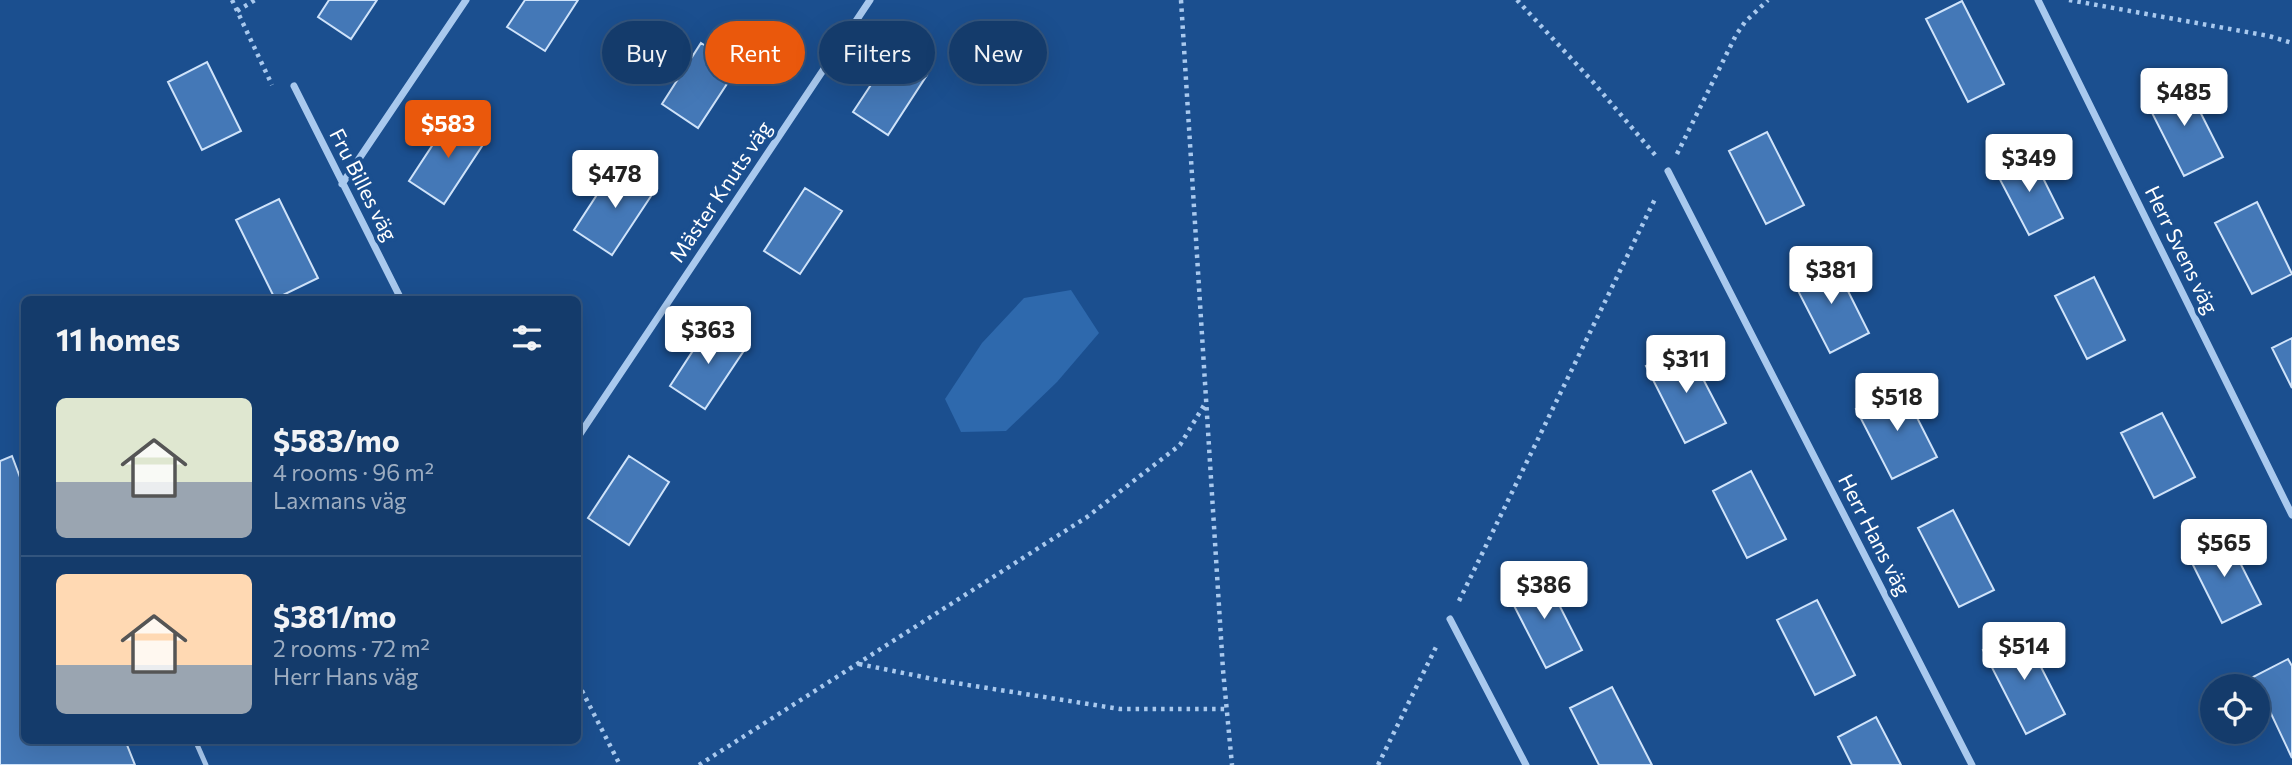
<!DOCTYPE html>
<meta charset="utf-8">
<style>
body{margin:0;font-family:Commissioner,sans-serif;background:#1d4271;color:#f1f3f6;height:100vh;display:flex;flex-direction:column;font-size:26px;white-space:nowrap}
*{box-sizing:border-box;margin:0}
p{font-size:23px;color:#9dadc1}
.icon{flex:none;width:38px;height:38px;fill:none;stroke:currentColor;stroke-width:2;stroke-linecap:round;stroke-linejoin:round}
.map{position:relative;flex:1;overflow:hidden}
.side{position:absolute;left:21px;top:296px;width:560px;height:448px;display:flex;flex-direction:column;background:#143b6b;border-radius:10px;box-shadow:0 7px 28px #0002,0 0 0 2px #33557e}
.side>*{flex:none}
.hud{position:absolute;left:602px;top:21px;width:665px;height:63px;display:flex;gap:14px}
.buttons{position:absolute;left:2200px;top:674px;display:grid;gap:14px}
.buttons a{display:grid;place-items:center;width:70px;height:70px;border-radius:50%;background:#143b6b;box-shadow:0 7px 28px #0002,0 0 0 2px #33557e;font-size:35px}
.price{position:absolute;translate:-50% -60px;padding:0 16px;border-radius:7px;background:#fff;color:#222;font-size:23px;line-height:46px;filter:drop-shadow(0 2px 4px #0008)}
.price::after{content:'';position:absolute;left:50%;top:42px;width:21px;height:16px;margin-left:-10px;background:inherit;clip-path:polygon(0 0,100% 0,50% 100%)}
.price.selected{background:#ea580c;color:#fff}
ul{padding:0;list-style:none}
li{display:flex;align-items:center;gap:21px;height:175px;padding:0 35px}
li+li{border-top:2px solid #33557e}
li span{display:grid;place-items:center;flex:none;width:196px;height:140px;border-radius:10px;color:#555}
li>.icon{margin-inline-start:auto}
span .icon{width:84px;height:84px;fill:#fffc;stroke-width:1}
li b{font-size:30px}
h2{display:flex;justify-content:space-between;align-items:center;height:84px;padding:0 35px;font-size:30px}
.tag{padding:0 24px;border-radius:32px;background:#143b6b;box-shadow:0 7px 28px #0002,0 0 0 2px #33557e;font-size:24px;line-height:63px}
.tag.selected{background:#ea580c;color:#fff}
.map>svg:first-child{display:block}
.green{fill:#2e69ad}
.building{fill:#4478b7;stroke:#cfe3fa;stroke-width:2}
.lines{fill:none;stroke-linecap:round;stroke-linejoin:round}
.path{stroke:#a9c9ee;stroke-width:4.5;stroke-dasharray:3.5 5;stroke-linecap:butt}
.service{stroke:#a9c9ee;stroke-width:5}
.minor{stroke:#a9c9ee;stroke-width:7}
.labels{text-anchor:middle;stroke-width:7;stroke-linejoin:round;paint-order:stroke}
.street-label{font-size:21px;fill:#fff;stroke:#1b4f8f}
</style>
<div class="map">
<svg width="2292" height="765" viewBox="0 0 2292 765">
<rect width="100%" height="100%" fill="#1b4f8f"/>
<path class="green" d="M1071,290l28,43 -42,49 -51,49 -45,1 -16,-33 37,-56 42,-45z"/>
<path class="building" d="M329,0h48l-26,39 -33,-22z
M525,0h53l-33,51 -38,-24z
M1962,1l42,83 -36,18 -42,-83z
M701,43l37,24 -40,61 -36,-24z
M892,53l35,22 -39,60 -35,-23z
M207,62l34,69 -39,19 -34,-68z
M2184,80l39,77 -39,19 -39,-77z
M451,117l35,23 -42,64 -35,-23z
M1767,132l37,73 -38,19 -37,-73z
M2030,152l33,66 -34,17 -34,-65z
M617,164l38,26 -43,65 -38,-25z
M805,188l37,23 -42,63 -36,-23z
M279,199l39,79 -43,21 -39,-79z
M2257,202l35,72 -40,20 -37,-71z
M1832,259l37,74 -39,20 -38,-74z
M2094,277l31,63 -38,19 -32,-63z
M711,323l36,23 -42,63 -35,-23z
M2292,338v50l-20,-40z
M1686,346l40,77 -41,20 -39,-77z
M1901,386l36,71 -45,22 -36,-70z
M2162,413l33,64 -41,21 -33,-65z
M12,456l12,32v252h101l10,25h-135v-304z
M629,456l40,26 -40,63 -41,-27z
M1751,471l35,68 -39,19 -34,-67z
M1953,510l41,80 -35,17 -41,-79z
M2226,535l35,69 -39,19 -34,-68z
M1543,573l39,77 -36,18 -39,-76z
M1817,600l38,75 -40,20 -38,-75z
M2022,630l43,84 -39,20 -43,-84z
M2288,659l4,7v92l-34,-72 -7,-8z
M1612,687l40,78h-53l-29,-57z
M1876,717l25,48h-49l-14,-28z"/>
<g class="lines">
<path class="path" d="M232,0l40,85
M1181,0l42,670 9,95
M1517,0l76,82 63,74
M2069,0l200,36 23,7
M237,11l18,-11
M1677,154l59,-119 9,-13 23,-22
M1459,601l197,-404
M859,664l84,17 177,28h107
M578,683l42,82
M699,765l388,-248 93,-72 26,-43
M1378,765l60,-122"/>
<path class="service" d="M195,740l11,25"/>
<path class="minor" d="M2038,0l254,515
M294,86l107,213
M1668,171l304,594
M342,184l124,-184
M578,437l292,-437
M1450,619l76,146"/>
</g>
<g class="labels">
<g class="street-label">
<text transform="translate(363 185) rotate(63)" y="7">Fru Billes väg</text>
<text transform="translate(721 192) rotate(-56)" y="7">Mäster Knuts väg</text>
<text transform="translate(2181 250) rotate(64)" y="7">Herr Svens väg</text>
<text transform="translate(1874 535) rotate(63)" y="7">Herr Hans väg</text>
</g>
</g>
</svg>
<div class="buttons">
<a><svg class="icon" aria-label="locate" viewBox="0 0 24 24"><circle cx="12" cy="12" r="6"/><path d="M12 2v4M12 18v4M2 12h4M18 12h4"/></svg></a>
</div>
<b class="price" style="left:2184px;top:128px">$485</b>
<b class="price selected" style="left:448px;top:160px">$583</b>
<b class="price" style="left:2029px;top:194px">$349</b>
<b class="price" style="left:615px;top:210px">$478</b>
<b class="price" style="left:1831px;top:306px">$381</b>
<b class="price" style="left:708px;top:366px">$363</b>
<b class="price" style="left:1686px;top:395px">$311</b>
<b class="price" style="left:1897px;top:433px">$518</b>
<b class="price" style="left:2224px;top:579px">$565</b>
<b class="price" style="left:1544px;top:621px">$386</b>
<b class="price" style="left:2024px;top:682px">$514</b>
<div class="hud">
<a class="tag">Buy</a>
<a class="tag selected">Rent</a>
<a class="tag">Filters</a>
<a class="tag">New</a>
</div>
<section class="side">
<h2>11 homes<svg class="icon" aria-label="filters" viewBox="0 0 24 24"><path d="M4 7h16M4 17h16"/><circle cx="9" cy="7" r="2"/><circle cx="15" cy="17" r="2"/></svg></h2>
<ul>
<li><span style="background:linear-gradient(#dfe7d0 60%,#9aa5b1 0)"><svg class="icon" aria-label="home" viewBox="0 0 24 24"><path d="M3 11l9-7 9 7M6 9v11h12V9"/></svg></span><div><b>$583/mo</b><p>4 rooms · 96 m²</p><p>Laxmans väg</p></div></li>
<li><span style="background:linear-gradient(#ffd9b3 65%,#9aa5b1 0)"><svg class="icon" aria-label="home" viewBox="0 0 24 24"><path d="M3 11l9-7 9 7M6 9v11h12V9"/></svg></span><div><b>$381/mo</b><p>2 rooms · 72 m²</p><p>Herr Hans väg</p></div></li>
</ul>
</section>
</div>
